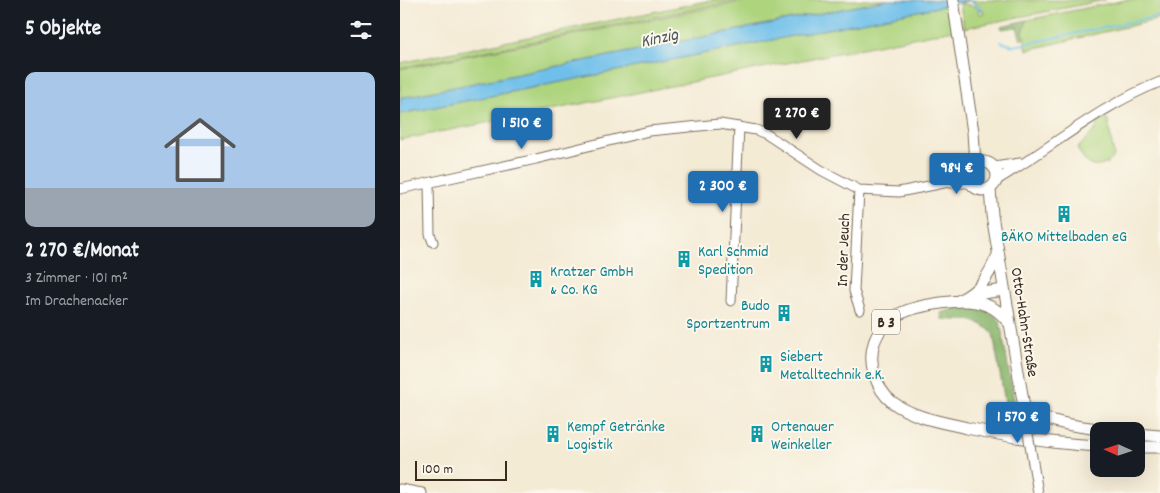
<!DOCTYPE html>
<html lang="de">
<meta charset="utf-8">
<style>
body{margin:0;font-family:Dekko,sans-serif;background:#20242c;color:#f1f3f6;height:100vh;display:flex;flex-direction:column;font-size:19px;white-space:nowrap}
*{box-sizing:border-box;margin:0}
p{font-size:16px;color:#9ea1a6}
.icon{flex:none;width:28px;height:28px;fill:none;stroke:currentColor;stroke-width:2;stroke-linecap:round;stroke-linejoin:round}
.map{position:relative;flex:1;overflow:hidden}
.drawer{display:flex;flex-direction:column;background:#171b24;width:400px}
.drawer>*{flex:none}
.needle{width:32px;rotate:273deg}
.fabs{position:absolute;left:690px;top:422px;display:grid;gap:10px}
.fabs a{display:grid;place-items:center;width:55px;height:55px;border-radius:10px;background:#171b24;box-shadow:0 5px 20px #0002;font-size:25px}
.scale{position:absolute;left:15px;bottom:12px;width:92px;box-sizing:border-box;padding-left:5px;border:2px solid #3b2a1e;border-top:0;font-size:14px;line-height:18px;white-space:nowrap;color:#3b2a1e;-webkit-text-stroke:4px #fbf7ec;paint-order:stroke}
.price{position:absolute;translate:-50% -42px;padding:0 11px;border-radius:5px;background:#1f6fb2;color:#fff;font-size:16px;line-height:32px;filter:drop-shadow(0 1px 2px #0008)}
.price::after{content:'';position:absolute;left:50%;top:30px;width:15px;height:11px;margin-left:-8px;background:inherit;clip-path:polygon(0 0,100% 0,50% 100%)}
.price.on{background:#222;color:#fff}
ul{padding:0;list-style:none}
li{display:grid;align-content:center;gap:10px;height:265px;padding:0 25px}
li span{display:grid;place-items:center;height:155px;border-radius:10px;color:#555}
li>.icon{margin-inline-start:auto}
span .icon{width:90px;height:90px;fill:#fffc;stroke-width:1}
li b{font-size:21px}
h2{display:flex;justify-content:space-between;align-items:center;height:60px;padding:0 25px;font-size:21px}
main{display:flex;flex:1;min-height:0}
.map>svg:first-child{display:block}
.green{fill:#aed47e;stroke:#747f4e}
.forest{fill:#8ab66d;stroke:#627046}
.water{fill:#6ebfea;stroke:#547484}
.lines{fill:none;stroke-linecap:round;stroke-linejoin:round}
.stream{stroke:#6ebfea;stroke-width:2}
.minor-casing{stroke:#7c6e5e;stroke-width:11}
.major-casing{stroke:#7c6e5e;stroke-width:13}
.minor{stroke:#fff;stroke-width:9}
.major{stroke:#fff;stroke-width:11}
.minor-bridge-casing{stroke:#7c6e5e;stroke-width:11;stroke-linecap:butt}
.minor-bridge{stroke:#fff;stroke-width:9}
.labels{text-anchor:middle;stroke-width:4;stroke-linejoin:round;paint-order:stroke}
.shield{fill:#fbf7ec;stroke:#75685c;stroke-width:1}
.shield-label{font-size:15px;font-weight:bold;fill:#3b2a1e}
.culture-label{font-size:16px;fill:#0d838f;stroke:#fbf7ec;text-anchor:start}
.street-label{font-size:16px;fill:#3b2a1e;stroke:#fbf7ec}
.water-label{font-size:18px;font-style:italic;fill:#4a575b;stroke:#fbf7ec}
</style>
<main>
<section class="drawer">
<h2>5 Objekte<svg class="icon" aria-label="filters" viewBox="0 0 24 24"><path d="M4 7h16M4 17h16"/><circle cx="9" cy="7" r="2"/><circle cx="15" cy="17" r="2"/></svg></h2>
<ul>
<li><span style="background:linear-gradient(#a9c7e8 75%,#9aa5b1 0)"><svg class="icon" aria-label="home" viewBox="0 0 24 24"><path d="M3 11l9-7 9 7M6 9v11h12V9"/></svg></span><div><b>2 270 €/Monat</b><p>3 Zimmer · 101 m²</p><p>Im Drachenacker</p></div></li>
</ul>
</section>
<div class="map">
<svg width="760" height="493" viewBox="0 0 760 493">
<rect width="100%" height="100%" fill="#fbf7ec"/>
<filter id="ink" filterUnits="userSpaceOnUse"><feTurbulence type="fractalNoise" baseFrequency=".02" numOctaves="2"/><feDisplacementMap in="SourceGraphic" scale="10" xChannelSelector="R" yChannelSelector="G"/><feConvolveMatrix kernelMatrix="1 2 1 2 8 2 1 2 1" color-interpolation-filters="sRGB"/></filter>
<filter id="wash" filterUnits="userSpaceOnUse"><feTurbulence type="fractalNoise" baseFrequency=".0096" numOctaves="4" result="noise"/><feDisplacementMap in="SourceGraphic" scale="20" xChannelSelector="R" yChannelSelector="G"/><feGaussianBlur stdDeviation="1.12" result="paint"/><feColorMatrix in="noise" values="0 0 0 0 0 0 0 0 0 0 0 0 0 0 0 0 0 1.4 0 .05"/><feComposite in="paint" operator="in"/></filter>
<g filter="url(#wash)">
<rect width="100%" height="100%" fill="#f4ebd5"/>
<path class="green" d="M312,0h28l-340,68v-5z
M350,0h137l-487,98v-29z
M577,0h128l-141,28 -4,-25 17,4 3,7h4l-3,-8 -10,-5z
M726,0h34v19l-133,31 -4,-18 4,-12z
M548,5l5,25 -553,110v-26z
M704,117l4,3 6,36c-2,7 -17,13 -24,9 -5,-3 -9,-11 -13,-16l19,-20 2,-8z"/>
<path class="forest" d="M627,20l-4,12 1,6 -3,2 -4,-13 -15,2 -1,-3z
M559,307c16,0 30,1 41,14l20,113 -10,-3 -17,-97c-17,-19 -29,-12 -51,-15l-1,-6z"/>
<path class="water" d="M487,0h86l-573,114v-16z"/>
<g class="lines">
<path class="stream" d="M570,0l12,11
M601,42l13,4 146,-30"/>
</g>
</g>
<g filter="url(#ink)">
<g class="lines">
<g class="minor-casing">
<path id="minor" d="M595,167l25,-4
M597,180c54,-32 104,-75 163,-98
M549,183h21
M29,184l1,50 3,8
M0,189l136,-30 113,-28 71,-7 36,6 10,4 55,36 38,20 40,2 45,-9 25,-10
M459,190l-5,101 6,19
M331,301l8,-174
M633,463l5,30
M0,489l22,4"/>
</g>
<g class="major-casing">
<path id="major" d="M553,0l20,132 2,32
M569 176a14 14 0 1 1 28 0a14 14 0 1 1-28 0Z
M590,189l2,26 32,192c26,18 59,20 90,24
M569,295l35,-5
M560,300c22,-11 28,-24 38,-45
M610,324c-7,-8 -14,-16 -24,-19 -14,-6 -30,-4 -45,-2 -28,4 -57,10 -67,40 -3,10 -3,20 0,30 3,10 9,22 18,29 22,16 49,20 75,26 44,9 87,16 132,18
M736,434l24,2
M736,447h24"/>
</g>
<use href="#minor" class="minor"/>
<use href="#major" class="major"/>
<g class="minor-bridge-casing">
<path id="minor-bridge" d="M626,422l7,41"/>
</g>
<use href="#minor-bridge" class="minor-bridge"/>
</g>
</g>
<defs>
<g id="building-bare" transform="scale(1.35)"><path d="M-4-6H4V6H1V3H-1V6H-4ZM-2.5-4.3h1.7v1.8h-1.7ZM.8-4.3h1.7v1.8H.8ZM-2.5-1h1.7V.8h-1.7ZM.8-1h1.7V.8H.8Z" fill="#0f9aa8" stroke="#fbf7ec" stroke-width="2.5" paint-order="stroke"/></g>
</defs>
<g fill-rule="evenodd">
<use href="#building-bare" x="664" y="214"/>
<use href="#building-bare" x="284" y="259"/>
<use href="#building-bare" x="136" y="279"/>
<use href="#building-bare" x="384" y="313"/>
<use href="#building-bare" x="366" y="364"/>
<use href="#building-bare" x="153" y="434"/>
<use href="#building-bare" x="357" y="434"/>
</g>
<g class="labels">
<rect class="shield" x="472" y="309.5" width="28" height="25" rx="4"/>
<g class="shield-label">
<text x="486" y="327">B 3</text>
</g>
<g class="culture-label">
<text x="664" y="241" text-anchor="middle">BÄKO Mittelbaden eG</text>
<text x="298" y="256">Karl Schmid<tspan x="298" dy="18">Spedition</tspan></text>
<text x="150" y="276">Kratzer GmbH<tspan x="150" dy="18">&amp; Co. KG</tspan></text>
<text x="370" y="310" text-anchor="end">Budo<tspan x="370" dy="18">Sportzentrum</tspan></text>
<text x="380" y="361">Siebert<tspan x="380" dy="18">Metalltechnik e.K.</tspan></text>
<text x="167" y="431">Kempf Getränke<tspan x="167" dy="18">Logistik</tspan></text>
<text x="371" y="431">Ortenauer<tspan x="371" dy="18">Weinkeller</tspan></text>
</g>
<g class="street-label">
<text transform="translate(442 250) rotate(-88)" y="6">In der Jeuch</text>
<text transform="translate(626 322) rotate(81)" y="6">Otto-Hahn-Straße</text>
</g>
<g class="water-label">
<text transform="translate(259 37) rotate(-12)" y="6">Kinzig</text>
</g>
</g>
</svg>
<div class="fabs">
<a><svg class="needle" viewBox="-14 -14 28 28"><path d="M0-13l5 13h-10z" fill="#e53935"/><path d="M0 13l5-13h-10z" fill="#9ea1a6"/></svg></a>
</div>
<div class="scale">100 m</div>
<b class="price on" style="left:397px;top:140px">2 270 €</b>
<b class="price" style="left:122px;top:150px">1 510 €</b>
<b class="price" style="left:557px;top:195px">984 €</b>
<b class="price" style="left:323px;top:213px">2 300 €</b>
<b class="price" style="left:618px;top:444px">1 570 €</b>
</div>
</main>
